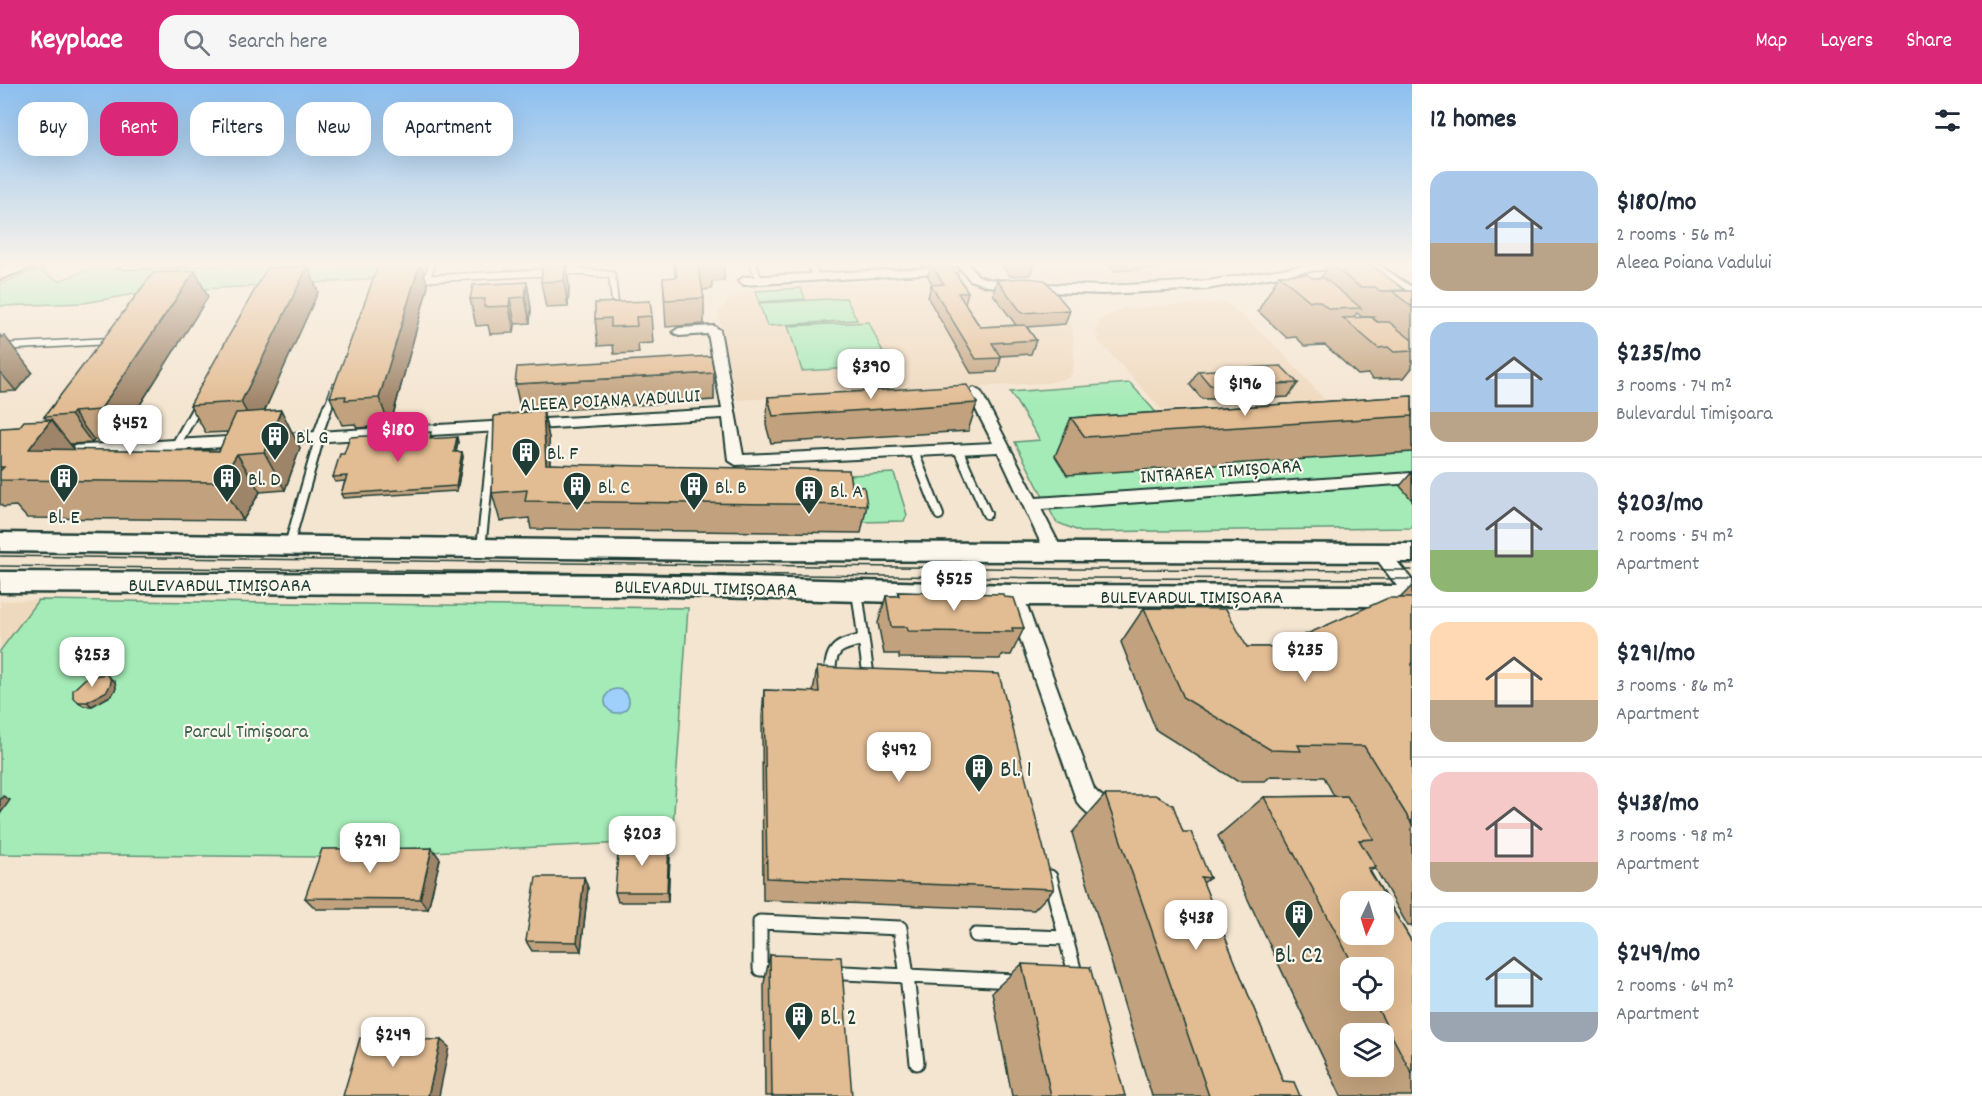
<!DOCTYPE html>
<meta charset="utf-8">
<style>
body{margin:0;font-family:Dekko,sans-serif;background:#f6f6f7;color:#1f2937;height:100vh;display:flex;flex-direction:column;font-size:22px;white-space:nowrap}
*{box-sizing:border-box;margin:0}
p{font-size:20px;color:#747a83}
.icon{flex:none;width:33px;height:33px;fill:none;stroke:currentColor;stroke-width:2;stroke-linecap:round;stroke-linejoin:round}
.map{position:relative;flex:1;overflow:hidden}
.sheet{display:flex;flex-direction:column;background:#fff;width:570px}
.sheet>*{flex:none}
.banner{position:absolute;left:18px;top:18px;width:570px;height:54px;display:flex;gap:12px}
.needle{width:39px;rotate:184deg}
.fabs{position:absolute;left:1340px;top:807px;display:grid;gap:12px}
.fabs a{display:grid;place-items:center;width:54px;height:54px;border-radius:12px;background:#fff;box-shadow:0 6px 24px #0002;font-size:30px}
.price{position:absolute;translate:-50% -51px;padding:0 14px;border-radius:12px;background:#fff;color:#222;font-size:20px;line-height:39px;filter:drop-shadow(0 2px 3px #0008)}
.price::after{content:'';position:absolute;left:50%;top:36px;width:18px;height:14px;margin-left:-9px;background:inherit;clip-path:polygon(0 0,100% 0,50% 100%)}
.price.active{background:#db2777;color:#fff}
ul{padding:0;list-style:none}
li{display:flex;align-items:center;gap:18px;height:150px;padding:0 18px}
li+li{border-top:2px solid #e0e1e3}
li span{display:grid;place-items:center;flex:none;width:168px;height:120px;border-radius:18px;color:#555}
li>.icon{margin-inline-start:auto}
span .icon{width:72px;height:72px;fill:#fffc;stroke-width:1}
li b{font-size:26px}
h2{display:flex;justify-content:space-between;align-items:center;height:72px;padding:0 18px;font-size:26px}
.tag{padding:0 21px;border-radius:18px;background:#fff;box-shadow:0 6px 24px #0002;font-size:21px;line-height:54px}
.tag.active{background:#db2777;color:#fff}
header{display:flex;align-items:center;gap:36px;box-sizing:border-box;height:84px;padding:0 30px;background:#db2777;color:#fff}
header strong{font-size:28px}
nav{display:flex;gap:33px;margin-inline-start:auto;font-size:21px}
.search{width:420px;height:54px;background:#f6f6f7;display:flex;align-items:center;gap:15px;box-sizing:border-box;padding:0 21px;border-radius:18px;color:#747a83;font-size:22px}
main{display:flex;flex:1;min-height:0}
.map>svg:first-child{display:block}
.built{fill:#efd9be}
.green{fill:#a4ebb7;stroke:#629476;stroke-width:1.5}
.water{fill:#9fd0fb;stroke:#6c95ab;stroke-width:1.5}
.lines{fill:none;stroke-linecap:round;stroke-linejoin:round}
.lane-far3-casing{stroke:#1f3d34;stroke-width:9}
.lane-far2-casing{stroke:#1f3d34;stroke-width:12}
.lane-far1-casing{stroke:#1f3d34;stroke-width:14}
.lane-casing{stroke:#1f3d34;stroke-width:17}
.street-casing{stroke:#1f3d34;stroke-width:4}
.secondary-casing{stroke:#1f3d34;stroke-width:5}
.lane-far3{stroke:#fbf7ec;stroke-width:6}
.lane-far2{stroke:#fbf7ec;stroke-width:8}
.lane-far1{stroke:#fbf7ec;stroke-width:10}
.lane{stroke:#fbf7ec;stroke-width:13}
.street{fill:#fbf7ec;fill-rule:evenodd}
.secondary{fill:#fbf7ec;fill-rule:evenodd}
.tram{stroke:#1f3d34;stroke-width:1.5}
.wall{fill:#c2a27e;stroke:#1f3d34;stroke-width:1.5;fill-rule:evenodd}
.shaded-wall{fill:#9e8467;stroke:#1f3d34;stroke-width:1.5}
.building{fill:#e2bc93;stroke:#1f3d34;stroke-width:1.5;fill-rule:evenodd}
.labels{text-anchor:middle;stroke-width:4.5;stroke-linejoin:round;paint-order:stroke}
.street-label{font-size:20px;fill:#1f3d34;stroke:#fbf7ec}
.poi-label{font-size:20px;fill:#1f3d34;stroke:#fbf7ec;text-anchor:start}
.park-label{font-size:20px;fill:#3a604e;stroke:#fbf7ec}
.near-poi-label{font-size:24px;fill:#1f3d34;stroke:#fbf7ec;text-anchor:start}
</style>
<header>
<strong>Keyplace</strong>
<div class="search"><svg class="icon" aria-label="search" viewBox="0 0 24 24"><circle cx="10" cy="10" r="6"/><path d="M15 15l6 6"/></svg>Search here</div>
<nav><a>Map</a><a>Layers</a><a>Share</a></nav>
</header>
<main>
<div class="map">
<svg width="1412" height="1012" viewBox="0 0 1412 1012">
<rect width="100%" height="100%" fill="#f4e5d1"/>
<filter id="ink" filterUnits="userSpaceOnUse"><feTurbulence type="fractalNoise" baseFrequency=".0167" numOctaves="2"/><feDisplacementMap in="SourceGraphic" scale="12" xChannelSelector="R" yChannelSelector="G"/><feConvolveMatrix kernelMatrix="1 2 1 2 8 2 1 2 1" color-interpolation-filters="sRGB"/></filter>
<g filter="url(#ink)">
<path class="built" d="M1035,179h203l-73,16 -47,3 -70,-3z
M918,195l125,13 29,32 2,39 -2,10 -4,5 -22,5 -309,17 -18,-82 1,-7 10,-13 18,-8z
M1226,218l48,42 51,56 -163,10 -63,-69 -3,-11 4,-10 24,-12z
M38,516l-20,27 -18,23v-49z"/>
<path class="green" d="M53,179h8l-20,8 18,10 43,-17 10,5 183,-6h88l-5,14 -27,4 -205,11 -62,11 -84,3v-22z
M801,204l4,11 -46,3 -4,-11z
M846,214l11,22 -90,6 -8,-23z
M869,238l20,44 -87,5 -14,-45z
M1130,299l37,42 245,-12v115l-331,4 -25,-10 -41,-80 25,-2 -30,-48z
M894,389l13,42 -3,6 -41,1 -14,-47z
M38,516l650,8 -16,233 -352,16 -320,-3v-203z"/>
<path class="water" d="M605 617a12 12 0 1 1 24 0a12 12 0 1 1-24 0Z"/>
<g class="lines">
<g class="lane-far3-casing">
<path id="lane-far3" d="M119,179l5,3 62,-3
M753,179l6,17
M810,179l6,14
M415,195l160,-8 37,4 4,38
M427,195l5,-16
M0,263l110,-6
M198,323l2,-4
M328,323l7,-20"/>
</g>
<g class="lane-far2-casing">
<path id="lane-far2" d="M176,361l22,-39
M958,365l29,65
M914,368l25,63
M289,461l29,-102 -1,-6 11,-31
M481,464l13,-121"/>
</g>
<g class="lane-far1-casing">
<path id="lane-far1" d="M857,507l12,88
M830,593c0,-28 6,-32 33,-37"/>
</g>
<g class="lane-casing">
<path id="lane" d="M1050,793l26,100
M760,838l140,6 7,48 -147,-7z
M976,851l90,3
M917,979l-10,-87 108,5"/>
</g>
<g class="street-casing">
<path id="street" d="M569,179h12l-2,10h-8z
M956,179h12l10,13 10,3 58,5 57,2 104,-5 100,-16 69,-2 36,24v10l-42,-28 -7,-2 -56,4 -100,18 -104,5 -57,-2 -59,-6 -17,-6z
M952,183l6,3 -2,2 -212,13 -6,-4 6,-4z
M714,242l6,4 23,125 250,-12 -26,-51 7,-4 7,4 55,106 376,-25v10l-371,26 22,43 -3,4 -6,2 -6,-2 -3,-4 -47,-100 -262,13 -8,-5 -5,-42 -654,38 -8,-5 8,-5 653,-37 -14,-75 -29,2 -6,-4 6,-4z
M1381,463l6,2 25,31v20l-6,-2 -31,-41 -3,-4 3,-4z
M1014,504l6,2 3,5 71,194c10,12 28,16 34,30l-3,8 -8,3c-15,-6 -30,-15 -40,-28l-72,-207 3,-5z"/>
</g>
<g class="secondary-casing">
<path id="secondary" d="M12,179h23l-2,4 -33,12v-11z
M0,449l712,9 700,2v18l-700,-2 -712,-9z
M0,488l634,3 380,10 398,1v20l-398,-1 -380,-10 -634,-3z"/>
</g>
<use href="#lane-far3" class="lane-far3"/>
<use href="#lane-far2" class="lane-far2"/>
<use href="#lane-far1" class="lane-far1"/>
<use href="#lane" class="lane"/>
<use href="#street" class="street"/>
<use href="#secondary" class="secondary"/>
<path class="tram" d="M0,472l1061,13 351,1
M0,482l1064,12 348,1"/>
</g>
<path class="wall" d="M543,179h23l3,23 -1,21 -22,1 -5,-26z
M674,179h50v18l-12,1v7l-10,1 2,8v26l-38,3 -3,-49h12z
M920,179h29l19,29 -3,11 15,24 36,-2 -23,-31 4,-14 73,30 -5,14 -38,3 9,13 -5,14 -31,2 1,2 -4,14 -26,1 -43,-75 3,-13h2l-5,-8 3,-12 -10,1z
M1000,179h34l-4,12 -20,1z
M1107,179h66l-2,4 -57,4z
M1330,180l75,26v1h7v77l-8,10 -31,1 -5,-5 -10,1 -33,-30 -20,1 -9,-9 -9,1 -29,-27 21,-36 33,3h9zM1357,229l5,4h12l-1,1 5,4 -25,-4z
M308,182l10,26 -54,119 17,-1 19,38 -15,42 -25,2 -17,28 -216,-2 -11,-12 -13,1 -3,-3v-75l19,-2 28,-7 -3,-3 151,-146 13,26 -89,141 -25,2 -2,3 -22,1 5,6 144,1 9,-19 -22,1 -16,-28z
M527,198l4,27 -1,14 -15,1 -1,9 -24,1 -2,-9 -12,1 -6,-27z
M428,202l-38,140 -33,2 -2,-4 -13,1 -12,-28z
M650,217l3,42 -15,1 1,9 -25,1 -1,-9 -15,1 -3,-27z
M0,251l32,37 -16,19 -16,1z
M1198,287l100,12 -10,14 -70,4 -2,-2h-14l-12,-14z
M714,289v27l-171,11 6,27 1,26 301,22 16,19 -6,28 -330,-4 -2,-11 -29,3 -8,-28 48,-82 -19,1 -6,-28z
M1412,312v56l-345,23 -12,-19 16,-38z
M768,313l209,6 -9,28 -197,12 -5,-18z
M433,353l-1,1 26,4 -2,10h6l1,5 -6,34 -114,7 -2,-4 4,-13 -10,1 -2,-5z
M1412,388v28l-12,-14z
M1412,502v340h-4l-33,-58 -5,3 42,71v154h-71l-123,-260 46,-39 70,-1 -10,-19 -53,-1 -6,5h-28l-81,-51 -35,-88 23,-34 103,39h44l9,-10 100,-39zM1350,884h33v32h-33zM1350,950h33v32h-33z
M898,508l106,5 20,31 -13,27h-9l-2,4 -101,-1v-4h-15l-6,-31 8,-27h11z
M817,583l237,222 -20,21 -271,-10 -1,-183 2,-27 49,2z
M110,594l5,4 1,6 -4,7 -20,11h-8l-11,-8z
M1105,711l78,37 27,46 -7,5 80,198 17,15h-148l-80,-263z
M669,757l1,12 -2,49h-50l-3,-10z
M440,775l-12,50h-112l-11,-11z
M584,793l4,11 -7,63h-49l-6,-10z
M770,871l82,141h-87l-1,-113z
M1022,880l103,132h-113l-20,-104z"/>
<path class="shaded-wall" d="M420,179h1l7,23 -38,140 -11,-28z
M565,179l4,23 -1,21 -4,-26z
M308,182l10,26 -62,138 -15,-28z
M195,187l13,26 -89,141 -19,-28z
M527,198l4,27 -1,14 -5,-26z
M510,214l5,26 -1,9 -5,-27z
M4,251l28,37 -16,19 -16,-19v-33z
M281,326l19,38 -15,42 -21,-38z
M543,326l6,28 2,54 -5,-28z
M73,328l21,28 -2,3 -21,-28z
M51,336l30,38 -52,-9z
M457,353l1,5 -3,15 -1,-5z
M462,368l1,5 -6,34 -1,-5z
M237,370l23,38 -17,28 -23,-38z
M110,594l5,4 1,6 -4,7 -20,11 -5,-4z
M3,712l7,4 -10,14v-14z
M669,757l1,12 -2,49 -1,-10z
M432,764l8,11 -12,50 -8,-10z
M584,793l4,11 -7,63 -4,-9z
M441,956l8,7 -10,49h-11z"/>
<path class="building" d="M379,179h41l-41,135 -34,2 1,-4 -16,1z
M543,179h22l-1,18 -23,1z
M675,179h37l-14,1 6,34 -39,2 -2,-22 14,-1z
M949,179l19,29 -10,1 22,34 45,-2 11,15 -44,3 9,15 -25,1 -45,-74 13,-1 -13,-20z
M1330,180h40l35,26 -25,1 -5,-4h-15z
M308,182l-67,136 -51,3 77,-137z
M195,187l-95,139 -27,2 -2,3 -27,2 109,-144z
M1307,190l5,4h12l37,30 -32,1 -10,-8h-9l-31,-26z
M1026,194l19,2 25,30 -48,3 -25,-33z
M527,198l-2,15 -15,1 -1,8 -25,1 1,-8h-15l3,-14z
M1392,207h20v16z
M650,217l2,15 -16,1 1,9 -26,1v-9l-16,1v-16z
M1371,233l6,5h12l23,18v11l-18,1 -6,-5 -10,1 -35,-30z
M711,272l3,17 -199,11 2,-17z
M1281,282l17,17 -71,3 -3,-2 -14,1 -12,-14z
M967,301l10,18 -204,13 -5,-19z
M1412,312v20l-327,21 -14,-19z
M281,326l-17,42 -27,2 -17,28 -220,-2v-9l4,-4h-4v-38l1,-1 18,-1 5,-6 27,-1 -22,29 190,2 17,-38z
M543,326l3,54 303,6 2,16 13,1 3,18 -342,-4 2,-11 -35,3 2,-77z
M431,348l-1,7 27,-2 -3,15h8l-6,34 -115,8 6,-18 -14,1 7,-23h4l6,-17z
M898,508l105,2 1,3 10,1 10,30h-12l1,4 -105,-1 -1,-4h-16l-5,-31h13z
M1388,514h24v226l-48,-78 -66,-1 3,6 -30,-1 -87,-52 -40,-90 82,1 21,38h60l-7,-10z
M817,583l182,7 55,215 -287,-11 -3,-188 55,2z
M106,590l4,4 1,5 -4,8 -20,11h-8l-6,-4v-8l14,-13z
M1105,711h50l18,10 10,27h8l19,46 -9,-1 82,204 11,1 6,14h-91z
M1347,712l27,43 -15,1 17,27 -8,1 44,74v132l-39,-74h10v-32h-28l-91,-171zM1350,818h33v32h-33z
M619,757h50l-2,51h-52z
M432,764l-12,51 -115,-1 17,-49z
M536,793h48l-7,65 -51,-1z
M770,871l71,2 11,139h-80z
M1022,880l68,3 35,129h-74z
M360,954l81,2 -13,56h-85z"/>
</g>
<linearGradient id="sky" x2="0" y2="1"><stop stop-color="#8bbff0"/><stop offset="0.56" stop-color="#faf3ea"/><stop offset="1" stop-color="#faf3ea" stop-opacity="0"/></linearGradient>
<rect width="1412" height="321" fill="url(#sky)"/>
<defs>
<g id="building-pin" transform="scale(1.5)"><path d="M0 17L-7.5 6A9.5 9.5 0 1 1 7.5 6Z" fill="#1f3d34" stroke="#fbf7ec"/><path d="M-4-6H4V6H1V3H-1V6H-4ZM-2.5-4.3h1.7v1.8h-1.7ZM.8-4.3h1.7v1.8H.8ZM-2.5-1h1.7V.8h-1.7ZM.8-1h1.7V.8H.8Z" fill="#fff"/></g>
</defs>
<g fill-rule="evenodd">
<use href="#building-pin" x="275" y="352"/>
<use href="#building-pin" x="526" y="368"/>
<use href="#building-pin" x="64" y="394"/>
<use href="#building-pin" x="227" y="394"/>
<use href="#building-pin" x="577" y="402"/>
<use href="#building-pin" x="694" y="402"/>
<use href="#building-pin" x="809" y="406"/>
<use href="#building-pin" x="979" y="684"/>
<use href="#building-pin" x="1299" y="830"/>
<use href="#building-pin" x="799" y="932"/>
</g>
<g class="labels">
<g class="street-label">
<text transform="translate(610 315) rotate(-3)" y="7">ALEEA POIANA VADULUI</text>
<text transform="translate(1221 386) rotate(-4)" y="7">INTRAREA TIMIȘOARA</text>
<text x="220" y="507">BULEVARDUL TIMIȘOARA</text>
<text transform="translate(706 503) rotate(1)" y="7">BULEVARDUL TIMIȘOARA</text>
<text x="1192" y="519">BULEVARDUL TIMIȘOARA</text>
</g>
<g class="poi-label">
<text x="296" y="359">Bl. G</text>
<text x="547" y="375">Bl. F</text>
<text x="248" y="401">Bl. D</text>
<text x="598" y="409">Bl. C</text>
<text x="715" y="409">Bl. B</text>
<text x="830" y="413">Bl. A</text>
<text x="64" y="439" text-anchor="middle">Bl. E</text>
</g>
<g class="park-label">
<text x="246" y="653">Parcul Timișoara</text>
</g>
<g class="near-poi-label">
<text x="1000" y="692">Bl. 1</text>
<text x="1299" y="878" text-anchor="middle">Bl. C2</text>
<text x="820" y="940">Bl. 2</text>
</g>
</g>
</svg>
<div class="fabs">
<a><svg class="needle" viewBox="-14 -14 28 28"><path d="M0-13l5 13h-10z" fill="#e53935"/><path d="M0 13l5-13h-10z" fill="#747a83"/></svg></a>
<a><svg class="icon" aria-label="locate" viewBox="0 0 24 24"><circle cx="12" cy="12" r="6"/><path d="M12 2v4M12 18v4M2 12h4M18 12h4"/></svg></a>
<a><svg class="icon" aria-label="layers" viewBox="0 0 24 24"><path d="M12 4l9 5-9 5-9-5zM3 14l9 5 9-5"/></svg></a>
</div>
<b class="price" style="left:871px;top:316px">$390</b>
<b class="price" style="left:1245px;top:333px">$196</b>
<b class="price" style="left:130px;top:372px">$452</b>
<b class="price active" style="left:398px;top:379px">$180</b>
<b class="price" style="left:954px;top:528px">$525</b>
<b class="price" style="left:1305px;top:599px">$235</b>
<b class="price" style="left:92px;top:604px">$253</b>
<b class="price" style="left:899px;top:699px">$492</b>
<b class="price" style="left:642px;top:783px">$203</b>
<b class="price" style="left:370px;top:790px">$291</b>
<b class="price" style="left:1196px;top:867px">$438</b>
<b class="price" style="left:393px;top:984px">$249</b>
<div class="banner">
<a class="tag">Buy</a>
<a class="tag active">Rent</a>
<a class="tag">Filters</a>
<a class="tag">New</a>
<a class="tag">Apartment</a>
</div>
</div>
<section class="sheet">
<h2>12 homes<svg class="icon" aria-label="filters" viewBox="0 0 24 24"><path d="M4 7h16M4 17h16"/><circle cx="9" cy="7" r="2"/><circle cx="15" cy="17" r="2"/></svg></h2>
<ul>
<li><span style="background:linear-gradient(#a9c7e8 60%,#b9a48a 0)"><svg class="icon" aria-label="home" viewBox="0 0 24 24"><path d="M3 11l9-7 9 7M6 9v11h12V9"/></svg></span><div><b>$180/mo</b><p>2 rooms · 56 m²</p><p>Aleea Poiana Vadului</p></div></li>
<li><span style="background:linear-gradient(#a9c7e8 75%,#b9a48a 0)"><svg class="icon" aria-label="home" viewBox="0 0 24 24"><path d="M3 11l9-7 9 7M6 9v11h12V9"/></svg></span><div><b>$235/mo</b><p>3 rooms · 74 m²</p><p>Bulevardul Timișoara</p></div></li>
<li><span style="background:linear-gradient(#c9d6e8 65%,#8fb573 0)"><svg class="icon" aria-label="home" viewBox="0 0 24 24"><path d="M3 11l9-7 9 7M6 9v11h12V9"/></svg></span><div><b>$203/mo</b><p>2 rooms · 54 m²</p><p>Apartment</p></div></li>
<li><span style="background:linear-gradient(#ffd9b3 65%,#b9a48a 0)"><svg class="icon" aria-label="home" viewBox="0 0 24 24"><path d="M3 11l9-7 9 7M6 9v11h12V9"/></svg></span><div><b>$291/mo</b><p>3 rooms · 86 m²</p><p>Apartment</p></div></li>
<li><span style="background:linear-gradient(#f6c9c9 75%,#b9a48a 0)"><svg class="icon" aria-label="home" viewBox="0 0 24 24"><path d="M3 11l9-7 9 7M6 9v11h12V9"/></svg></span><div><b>$438/mo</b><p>3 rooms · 98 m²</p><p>Apartment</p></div></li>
<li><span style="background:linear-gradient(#bfe0f5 75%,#9aa5b1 0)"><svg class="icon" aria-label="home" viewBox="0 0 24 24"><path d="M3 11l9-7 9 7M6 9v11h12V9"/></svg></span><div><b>$249/mo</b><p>2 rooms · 64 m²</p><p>Apartment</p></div></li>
</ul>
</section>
</main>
